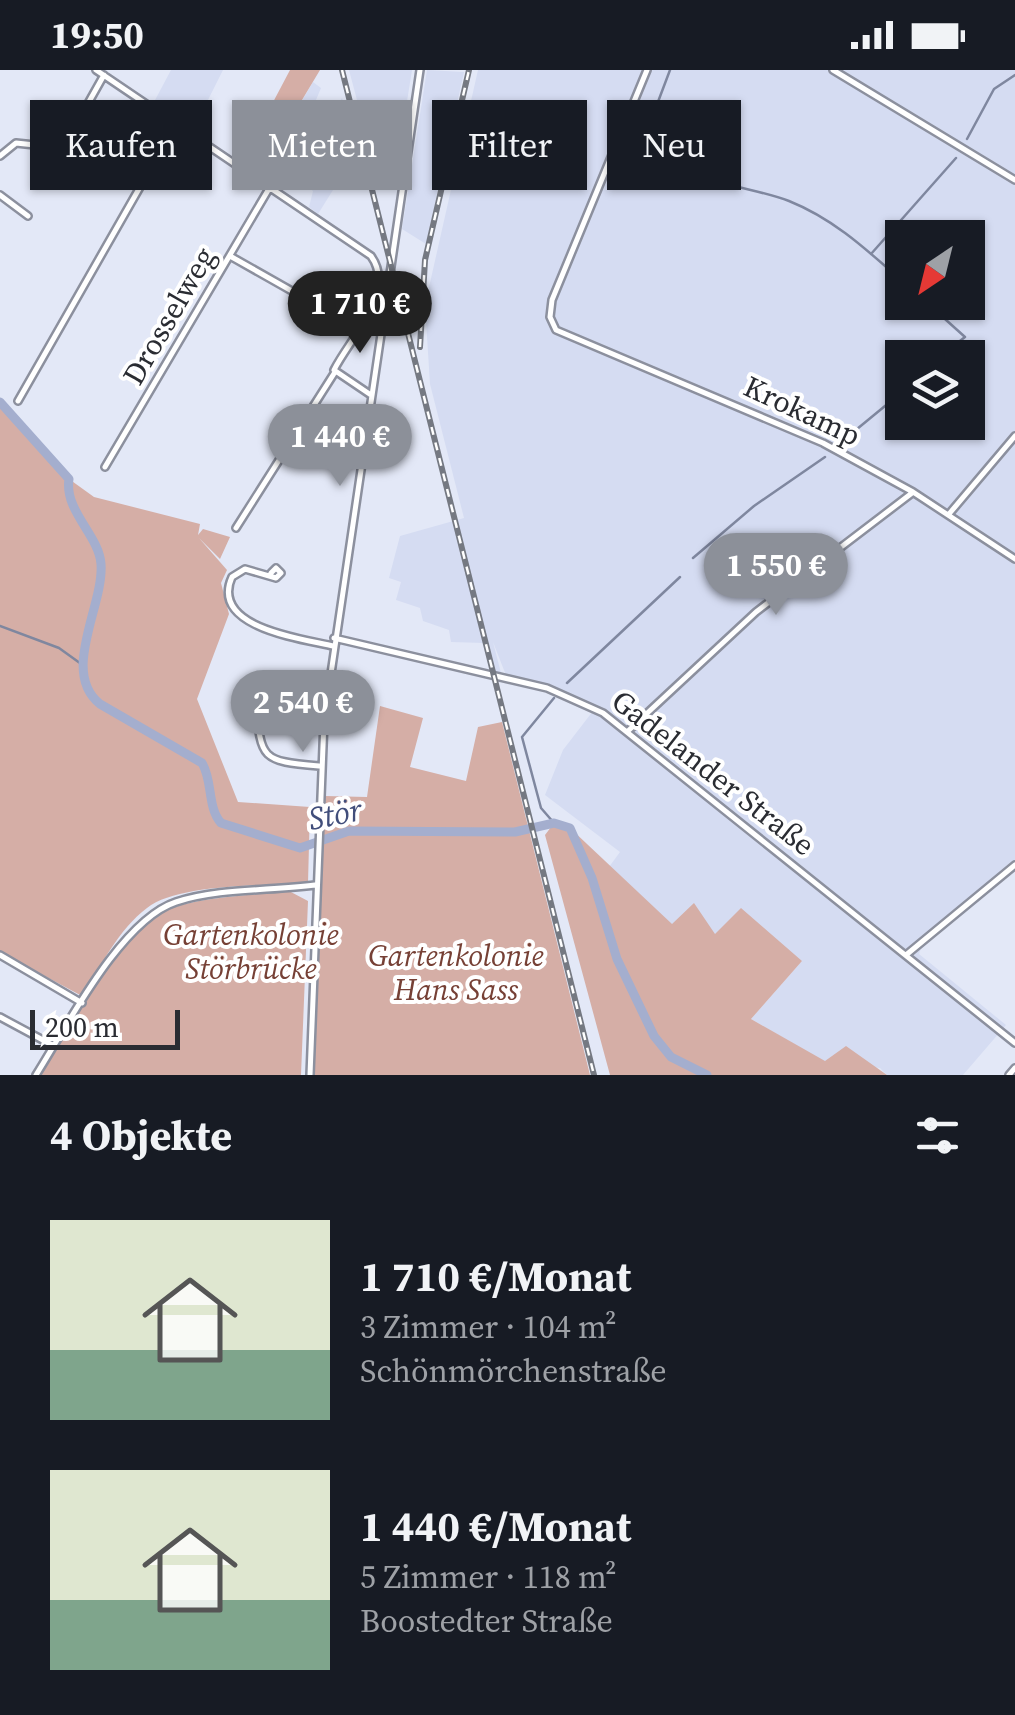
<!DOCTYPE html>
<html lang="de">
<meta charset="utf-8">
<style>
body{margin:0;font-family:"Source Serif 4",serif;background:#242831;color:#f1f3f6;height:100vh;display:flex;flex-direction:column;font-size:38px;white-space:nowrap}
*{box-sizing:border-box;margin:0}
p{font-size:32px;color:#9ea1a6}
.icon{flex:none;width:55px;height:55px;fill:none;stroke:currentColor;stroke-width:2;stroke-linecap:round;stroke-linejoin:round}
.map{position:relative;height:1005px;overflow:hidden}
.sheet{display:flex;flex-direction:column;background:#171b24;flex:1}
.sheet>*{flex:none}
.guide{position:absolute;left:30px;top:30px;width:955px;height:90px;display:flex;gap:20px}
.needle{width:65px;rotate:215deg}
.controls{position:absolute;left:885px;top:150px;display:grid;gap:20px}
.controls a{display:grid;place-items:center;width:100px;height:100px;border-radius:0px;background:#171b24;box-shadow:0 2px 8px #0004;font-size:50px}
.scale{position:absolute;left:30px;bottom:25px;width:150px;box-sizing:border-box;padding-left:10px;border:5px solid #2a2c32;border-top:0;font-size:28px;line-height:35px;white-space:nowrap;color:#2a2c32;-webkit-text-stroke:8px #fff;paint-order:stroke}
.price{position:absolute;translate:-50% -85px;padding:0 22px;border-radius:35px;background:#8c9099;color:#fff;font-size:32px;line-height:65px;filter:drop-shadow(0 2px 5px #0008)}
.price::after{content:'';position:absolute;left:50%;top:60px;width:30px;height:22px;margin-left:-15px;background:inherit;clip-path:polygon(0 0,100% 0,50% 100%)}
.price.active{background:#222;color:#fff}
ul{padding:0;list-style:none}
li{display:flex;align-items:center;gap:30px;height:250px;padding:0 50px}
li span{display:grid;place-items:center;flex:none;width:280px;height:200px;border-radius:0px;color:#555}
li>.icon{margin-inline-start:auto}
span .icon{width:120px;height:120px;fill:#fffc;stroke-width:1}
li b{font-size:42px}
h2{display:flex;justify-content:space-between;align-items:center;height:120px;padding:0 50px;font-size:42px}
.chip{padding:0 35px;border-radius:0px;background:#171b24;box-shadow:0 2px 8px #0004;font-size:35px;line-height:90px}
.chip.active{background:#8c9099;color:#fff}
.status{display:flex;justify-content:space-between;align-items:center;height:70px;padding:0 50px;background:#171b24;direction:ltr}
.status svg{height:28px;fill:currentColor}
.map>svg:first-child{display:block}
.built{fill:#d5dcf2;fill-rule:evenodd}
.green{fill:#d5aea6}
.lines{fill:none;stroke-linecap:round;stroke-linejoin:round}
.stream{stroke:#7f879f;stroke-width:2.5}
.river{stroke:#a4aece;stroke-width:9}
.minor-casing{stroke:#8c909e;stroke-width:10}
.minor{stroke:#fff;stroke-width:5}
.rail-casing{stroke:#757982;stroke-width:6}
.rail{stroke:#fff;stroke-width:2.5;stroke-dasharray:8;stroke-linecap:butt}
.labels{text-anchor:middle;stroke-width:8;stroke-linejoin:round;paint-order:stroke}
.street-label{font-size:30px;fill:#2a2c32;stroke:#fff}
.park-label{font-size:30px;font-style:italic;fill:#764035;stroke:#fff}
.water-label{font-size:32px;font-style:italic;fill:#414e7b;stroke:#fff}
</style>
<div class="status"><b>19:50</b><svg viewBox="0 0 49 12"><path d="M0 12V9h3v3zM5 12V6h3v6zM10 12V3h3v9zM15 12V0h3v12zM26 1h20v11H26zM47 4h2v5h-2z"/></svg></div>
<div class="map">
<svg width="1015" height="1005" viewBox="0 0 1015 1005">
<rect width="100%" height="100%" fill="#e3e8f7"/>
<path class="built" d="M171,0h52l-29,58 -40,-26z
M349,0h63l-14,88 -27,-5z
M427,0l37,2 -38,172 -24,-15z
M478,0h537v801l-93,74 -3,9 87,71 -43,50h-76l-7,-7 -55,-6 -74,-43 51,-58 -130,-36 -63,-58 11,-15 -75,-57 18,-45 30,-39 -34,-16 -50,-12 -16,-41 8,31 -10,-1 -7,-29 -33,-1 -2,-12 -26,-9 -3,-13 -24,-8 5,-18 -12,-4 11,-42 64,-18 -34,-134 -5,-79zM902,168h66v64h-66zM902,288h66v64h-66z
M313,12l8,6 -8,19 19,9 10,-18 16,52 -40,64 -9,-7 4,-16 -13,-11 5,-9 -32,-21z"/>
<path class="green" d="M290,0h30l-30,50 -19,-14z
M0,332l69,77 25,18 106,27 -2,11 5,-6 27,8 -10,22 -21,-21 28,32 -6,13 8,31 -32,85 41,103 72,5 -2,76c-40,3 -130,0 -161,25 -29,22 -46,58 -65,88l-82,-44z
M380,636l43,12 -13,49 56,14 12,-54 24,-5 88,353h-276l11,-279 42,1z
M554,753l16,5 102,96 22,-21 21,31 26,-26 61,53 -51,58 74,42 21,-15 41,29h-277l-65,-240z
M289,821l19,10 -7,174h-260c31,-50 81,-154 140,-170 34,-9 73,-10 108,-14z"/>
<g class="lines">
<path class="stream" d="M670,0l-23,61c25,53 95,52 142,70 45,18 78,49 113,80
M967,69l27,-50 21,-14
M871,184l85,-96
M926,232l39,35 -27,21
M840,373l62,-51
M693,488l61,-52 71,-49
M0,556l59,22 25,18
M567,613l113,-106
M554,628l-32,39 19,71 13,15"/>
<path class="river" d="M0,332l69,77c-5,32 30,56 32,85 3,42 -41,108 -1,140l102,59c11,18 5,44 19,60l79,25 49,-17 166,1 39,-9 16,5 22,50 25,81 37,77 17,21 36,18"/>
<g class="minor-casing">
<path id="minor" d="M96,0l275,186c26,36 -21,82 -37,114l37,25
M647,0l-95,230 -2,17 6,13 267,113 90,49 102,67
M833,0l182,110
M0,86l16,-13 47,5 41,-73
M0,125l28,21
M230,186l99,56 3,10
M18,331l158,-277
M105,397l165,-280
M949,444l66,-78
M236,458l99,-156
M271,503l5,-5 5,5 -5,5 -31,-9 -13,8c-23,51 72,62 101,69
M334,568l213,50 56,25 412,330
M256,632c5,57 4,59 63,64
M628,661l128,-119 156,-119
M0,885l82,48
M906,885l109,-90
M0,947l54,29
M36,1005c31,-49 85,-155 140,-173 43,-14 94,-11 139,-17
M310,1005l14,-354 96,-651
M1009,1005l6,-7"/>
</g>
<use href="#minor" class="minor"/>
<g class="rail-casing">
<path id="rail" d="M342,0l252,1005
M420,277l5,-87 44,-190"/>
</g>
<use href="#rail" class="rail"/>
</g>
<g class="labels">
<g class="street-label">
<text transform="translate(169 246) rotate(-60)" y="10">Drosselweg</text>
<text transform="translate(802 341) rotate(25)" y="10">Krokamp</text>
<text transform="translate(713 703) rotate(38)" y="10">Gadelander Straße</text>
</g>
<g class="park-label">
<text x="251" y="875">Gartenkolonie<tspan x="251" dy="34">Störbrücke</tspan></text>
<text x="456" y="896">Gartenkolonie<tspan x="456" dy="34">Hans Sass</tspan></text>
</g>
<g class="water-label">
<text transform="translate(335 744) rotate(-11)" y="11">Stör</text>
</g>
</g>
</svg>
<div class="controls">
<a><svg class="needle" viewBox="-14 -14 28 28"><path d="M0-13l5 13h-10z" fill="#e53935"/><path d="M0 13l5-13h-10z" fill="#9ea1a6"/></svg></a>
<a><svg class="icon" aria-label="layers" viewBox="0 0 24 24"><path d="M12 4l9 5-9 5-9-5zM3 14l9 5 9-5"/></svg></a>
</div>
<div class="scale">200 m</div>
<b class="price active" style="left:360px;top:286px">1 710 €</b>
<b class="price" style="left:340px;top:419px">1 440 €</b>
<b class="price" style="left:776px;top:548px">1 550 €</b>
<b class="price" style="left:303px;top:685px">2 540 €</b>
<div class="guide">
<a class="chip">Kaufen</a>
<a class="chip active">Mieten</a>
<a class="chip">Filter</a>
<a class="chip">Neu</a>
</div>
</div>
<section class="sheet">
<h2>4 Objekte<svg class="icon" aria-label="filters" viewBox="0 0 24 24"><path d="M4 7h16M4 17h16"/><circle cx="9" cy="7" r="2"/><circle cx="15" cy="17" r="2"/></svg></h2>
<ul>
<li><span style="background:linear-gradient(#dfe7d0 65%,#7fa58c 0)"><svg class="icon" aria-label="home" viewBox="0 0 24 24"><path d="M3 11l9-7 9 7M6 9v11h12V9"/></svg></span><div><b>1 710 €/Monat</b><p>3 Zimmer · 104 m²</p><p>Schönmörchenstraße</p></div></li>
<li><span style="background:linear-gradient(#dfe7d0 65%,#7fa58c 0)"><svg class="icon" aria-label="home" viewBox="0 0 24 24"><path d="M3 11l9-7 9 7M6 9v11h12V9"/></svg></span><div><b>1 440 €/Monat</b><p>5 Zimmer · 118 m²</p><p>Boostedter Straße</p></div></li>
</ul>
</section>
